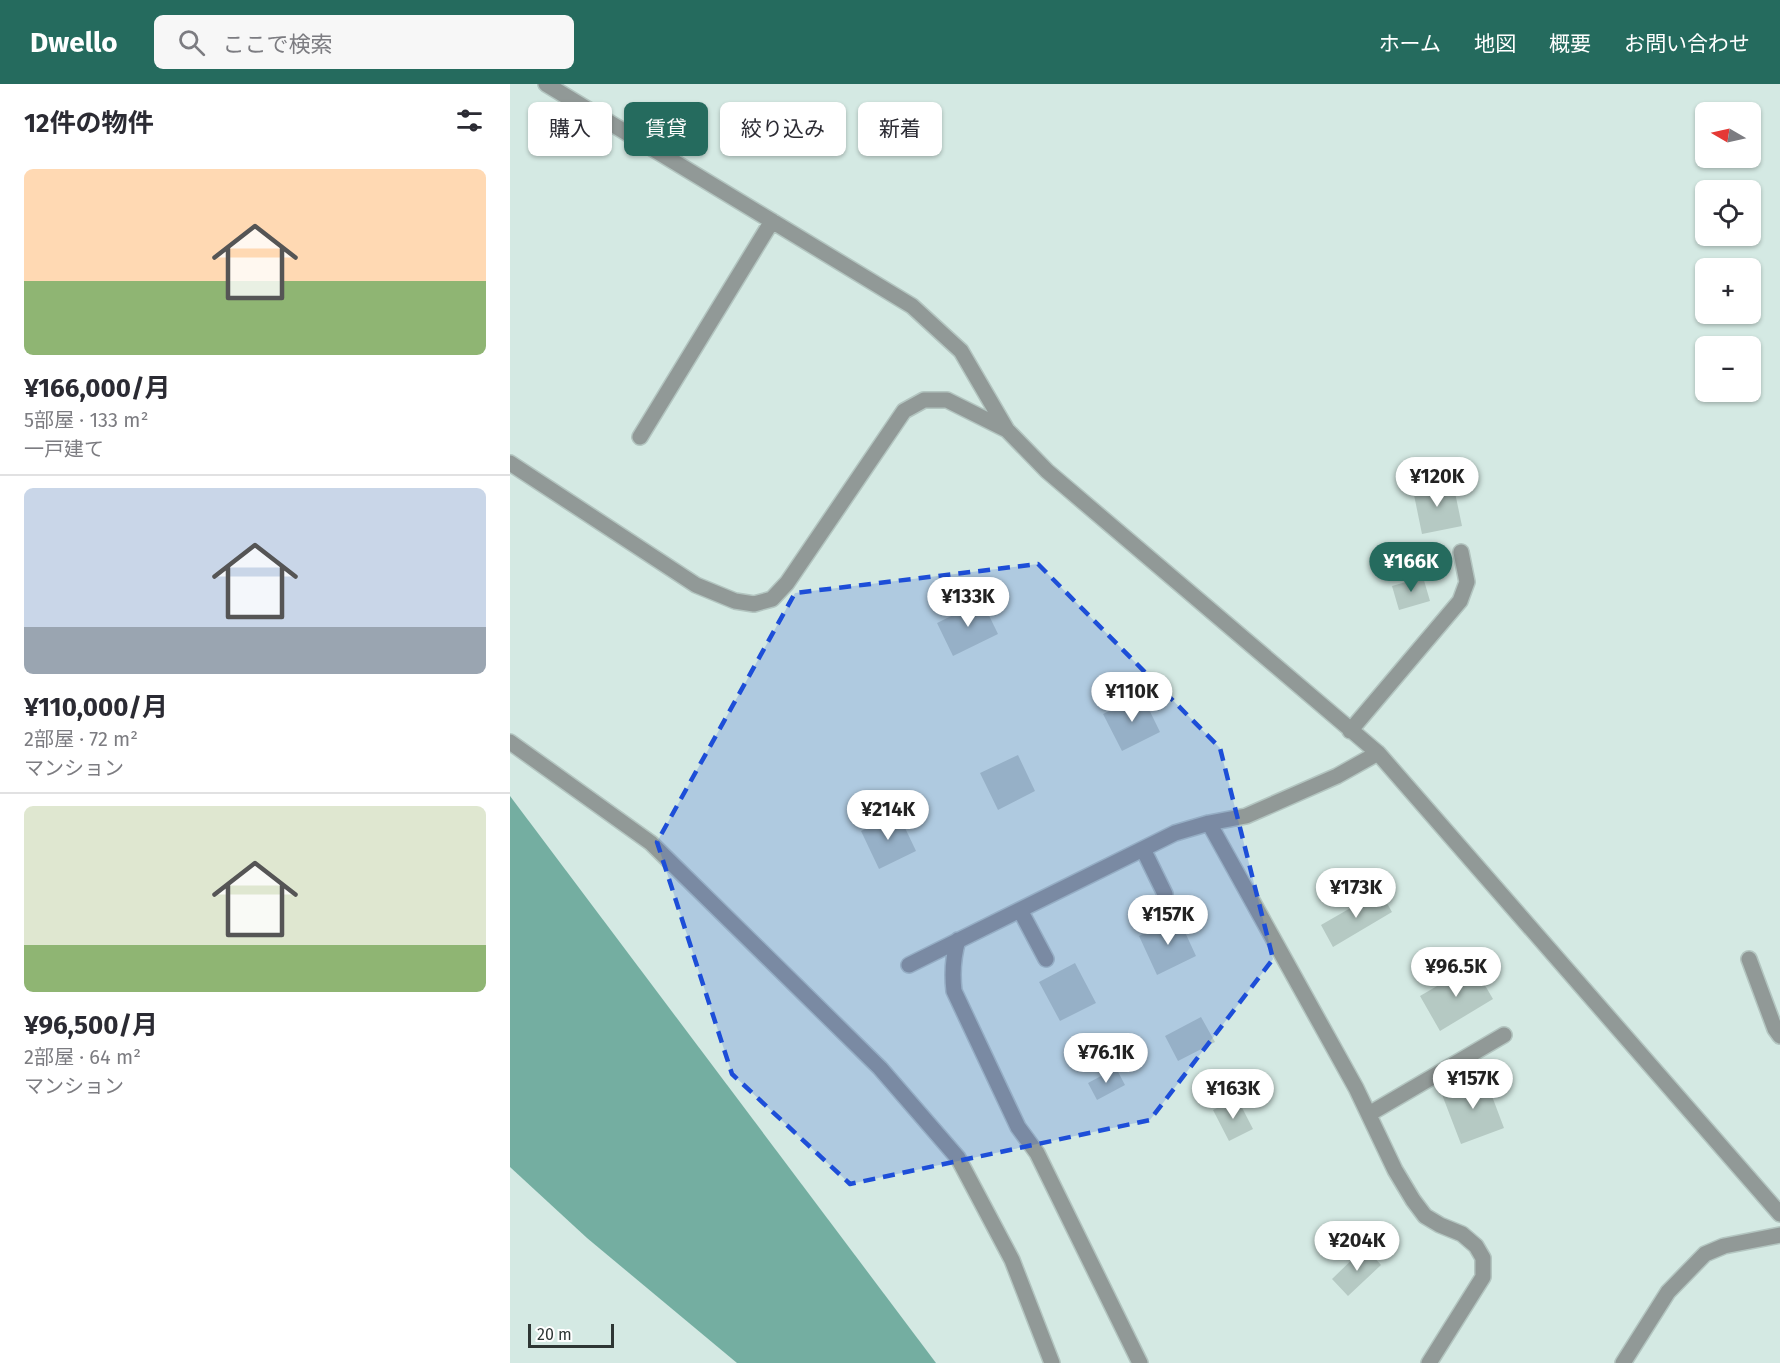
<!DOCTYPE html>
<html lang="ja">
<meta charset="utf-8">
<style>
body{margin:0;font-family:"Fira Sans","Noto Sans JP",sans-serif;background:#f7f7f7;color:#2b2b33;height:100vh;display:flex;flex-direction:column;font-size:22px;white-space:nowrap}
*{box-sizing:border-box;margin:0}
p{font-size:20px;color:#7c7c81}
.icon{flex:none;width:33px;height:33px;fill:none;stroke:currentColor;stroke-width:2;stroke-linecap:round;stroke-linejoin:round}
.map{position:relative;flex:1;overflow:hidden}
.details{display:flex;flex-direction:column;background:#fff;width:510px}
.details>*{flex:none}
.banner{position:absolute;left:18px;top:18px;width:570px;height:54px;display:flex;gap:12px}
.needle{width:39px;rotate:279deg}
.fabs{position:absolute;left:1185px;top:18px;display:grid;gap:12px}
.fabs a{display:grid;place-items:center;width:66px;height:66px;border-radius:9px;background:#fff;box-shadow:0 2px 4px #0004;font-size:30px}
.scale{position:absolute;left:18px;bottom:15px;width:86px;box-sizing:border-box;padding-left:6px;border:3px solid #2e3634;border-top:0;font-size:16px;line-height:21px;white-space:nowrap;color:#2e3634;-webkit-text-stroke:4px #fff;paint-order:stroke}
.price{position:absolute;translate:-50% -51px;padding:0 14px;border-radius:21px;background:#fff;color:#222;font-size:20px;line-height:39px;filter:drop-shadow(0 2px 3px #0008)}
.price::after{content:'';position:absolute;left:50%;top:36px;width:18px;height:14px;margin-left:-9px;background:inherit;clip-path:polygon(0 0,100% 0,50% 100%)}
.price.selected{background:#256b5e;color:#fff}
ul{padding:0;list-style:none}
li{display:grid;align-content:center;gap:12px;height:318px;padding:0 24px}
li+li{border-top:2px solid #e1e1e2}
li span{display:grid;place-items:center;height:186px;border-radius:9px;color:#555}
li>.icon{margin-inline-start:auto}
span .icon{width:108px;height:108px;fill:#fffc;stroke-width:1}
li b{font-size:26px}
h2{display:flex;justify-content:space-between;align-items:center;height:72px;padding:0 24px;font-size:26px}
.pill{padding:0 21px;border-radius:9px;background:#fff;box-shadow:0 2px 4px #0004;font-size:21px;line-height:54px}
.pill.selected{background:#256b5e;color:#fff}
header{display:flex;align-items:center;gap:36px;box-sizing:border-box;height:84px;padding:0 30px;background:#256b5e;color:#fff}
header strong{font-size:28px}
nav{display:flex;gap:33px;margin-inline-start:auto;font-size:21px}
.search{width:420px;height:54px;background:#f7f7f7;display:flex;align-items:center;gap:15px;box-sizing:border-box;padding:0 21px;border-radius:9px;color:#7c7c81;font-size:22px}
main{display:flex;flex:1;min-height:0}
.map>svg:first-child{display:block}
.forest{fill:#74aea1}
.building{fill:#b5c9c3}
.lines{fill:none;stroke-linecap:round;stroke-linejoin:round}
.minor-casing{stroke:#b3c5c0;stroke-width:18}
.minor{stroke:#919997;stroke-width:15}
.marked{fill:#1d4ed8;fill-opacity:0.2;stroke:#1d4ed8;stroke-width:4.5;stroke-dasharray:12 8;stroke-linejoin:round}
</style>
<header>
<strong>Dwello</strong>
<div class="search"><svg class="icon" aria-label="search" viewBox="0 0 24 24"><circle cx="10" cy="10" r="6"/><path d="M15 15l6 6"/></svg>ここで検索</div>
<nav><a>ホーム</a><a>地図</a><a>概要</a><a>お問い合わせ</a></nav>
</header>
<main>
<section class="details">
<h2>12件の物件<svg class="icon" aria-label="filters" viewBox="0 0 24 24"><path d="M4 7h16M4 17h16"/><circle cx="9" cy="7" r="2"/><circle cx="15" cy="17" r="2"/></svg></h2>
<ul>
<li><span style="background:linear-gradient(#ffd9b3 60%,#8fb573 0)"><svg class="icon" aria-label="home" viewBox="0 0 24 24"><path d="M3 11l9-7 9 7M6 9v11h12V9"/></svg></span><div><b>¥166,000/月</b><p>5部屋 · 133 m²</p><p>一戸建て</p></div></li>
<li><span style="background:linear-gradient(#c9d6e8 75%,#9aa5b1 0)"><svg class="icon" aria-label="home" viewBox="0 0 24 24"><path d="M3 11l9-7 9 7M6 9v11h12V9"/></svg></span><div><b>¥110,000/月</b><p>2部屋 · 72 m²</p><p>マンション</p></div></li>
<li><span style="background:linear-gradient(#dfe7d0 75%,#8fb573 0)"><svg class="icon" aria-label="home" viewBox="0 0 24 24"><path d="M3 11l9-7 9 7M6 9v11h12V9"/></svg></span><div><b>¥96,500/月</b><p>2部屋 · 64 m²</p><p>マンション</p></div></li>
</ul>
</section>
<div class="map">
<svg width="1270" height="1279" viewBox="0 0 1270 1279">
<rect width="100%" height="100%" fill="#d4e9e3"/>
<path class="forest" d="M0,712l426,567h-199l-150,-125 -77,-71z"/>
<path class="building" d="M943,399l9,43 -40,8 -9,-44z
M913,493l7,24 -31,9 -7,-24z
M472,517l16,33 -45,22 -16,-33z
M632,611l18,37 -38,19 -19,-37z
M508,671l17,36 -37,19 -18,-37z
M388,729l18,38 -37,18 -18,-38z
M870,807l12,21 -59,35 -12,-22z
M668,833l18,39 -39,19 -18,-39z
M565,879l21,40 -36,18 -21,-39z
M963,881l20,34 -53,32 -20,-35z
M691,933l14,25 -37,19 -13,-25z
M606,984l9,17 -28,15 -9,-17z
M974,991l20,53 -43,16 -20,-52z
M727,1014l16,31 -24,12 -16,-31z
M855,1163l16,18 -33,31 -16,-17z"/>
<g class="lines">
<g class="minor-casing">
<path id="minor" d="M36,0l366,222 49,45 46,79 40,41 331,282 402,461
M130,353l132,-216
M0,379l186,122 39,16 19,3 18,-5 15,-16 117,-172 20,-11h23l60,30
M840,647l110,-130 7,-19 -6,-30
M0,658l141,101 229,225 78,90 54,102 40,103
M699,739l147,265 39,82 18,30 12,16 15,9 22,9 14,12 7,12v19l-54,86
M633,765l22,45
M510,826l26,49
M448,856c-5,17 -6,34 -4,51l64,136 19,26 103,210
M1239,875l26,70 5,7
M399,881l266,-132 34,-10 37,-7 91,-40 41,-23
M859,1030l135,-79
M1113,1279l45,-71 37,-38 19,-8 56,-11"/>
</g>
<use href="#minor" class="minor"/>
</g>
<path class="marked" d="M528,480l182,184 53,211 -123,161 -300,64 -118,-110 -75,-232 138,-249z"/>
</svg>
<div class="fabs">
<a><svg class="needle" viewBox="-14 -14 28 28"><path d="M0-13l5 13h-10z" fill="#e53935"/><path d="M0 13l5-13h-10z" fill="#7c7c81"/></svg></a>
<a><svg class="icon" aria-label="locate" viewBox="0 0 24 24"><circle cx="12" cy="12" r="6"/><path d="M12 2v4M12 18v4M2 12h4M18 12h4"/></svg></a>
<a>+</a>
<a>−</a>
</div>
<div class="scale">20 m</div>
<b class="price" style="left:927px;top:424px">¥120K</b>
<b class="price selected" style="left:901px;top:509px">¥166K</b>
<b class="price" style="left:458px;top:544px">¥133K</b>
<b class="price" style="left:622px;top:639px">¥110K</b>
<b class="price" style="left:378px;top:757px">¥214K</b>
<b class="price" style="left:846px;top:835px">¥173K</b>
<b class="price" style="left:658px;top:862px">¥157K</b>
<b class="price" style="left:946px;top:914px">¥96.5K</b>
<b class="price" style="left:596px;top:1000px">¥76.1K</b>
<b class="price" style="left:963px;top:1026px">¥157K</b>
<b class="price" style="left:723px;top:1036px">¥163K</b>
<b class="price" style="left:847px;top:1188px">¥204K</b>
<div class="banner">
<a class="pill">購入</a>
<a class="pill selected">賃貸</a>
<a class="pill">絞り込み</a>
<a class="pill">新着</a>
</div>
</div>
</main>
